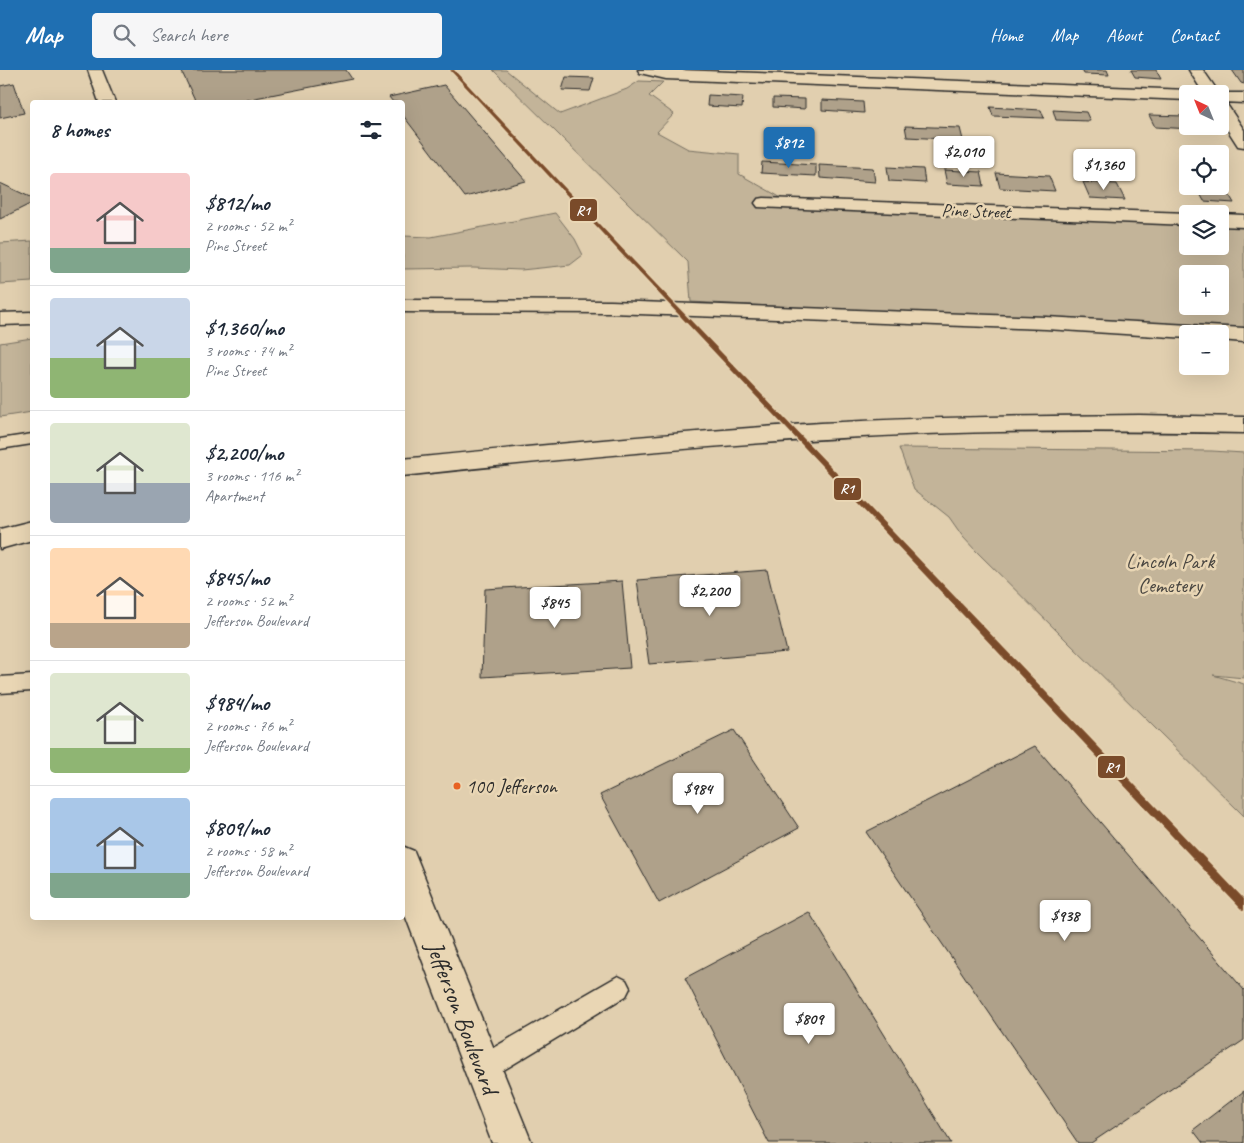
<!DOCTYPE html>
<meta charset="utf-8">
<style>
body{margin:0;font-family:Caveat,sans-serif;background:#f6f6f7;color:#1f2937;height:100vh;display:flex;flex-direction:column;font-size:19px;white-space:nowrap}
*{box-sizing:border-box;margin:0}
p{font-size:16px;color:#747a83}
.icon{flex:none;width:28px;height:28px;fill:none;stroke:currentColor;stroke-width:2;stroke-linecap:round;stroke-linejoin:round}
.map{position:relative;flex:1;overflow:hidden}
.details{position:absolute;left:30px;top:30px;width:375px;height:820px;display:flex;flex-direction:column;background:#fff;border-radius:5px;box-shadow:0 5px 20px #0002}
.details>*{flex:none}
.needle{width:32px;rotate:317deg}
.buttons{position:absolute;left:1179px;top:15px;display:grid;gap:10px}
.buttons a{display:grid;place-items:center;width:50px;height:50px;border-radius:5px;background:#fff;box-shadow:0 5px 20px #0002;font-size:25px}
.price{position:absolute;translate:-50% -42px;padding:0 11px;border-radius:5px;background:#fff;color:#222;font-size:16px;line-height:32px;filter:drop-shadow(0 1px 2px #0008)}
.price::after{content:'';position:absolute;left:50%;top:30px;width:15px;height:11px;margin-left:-8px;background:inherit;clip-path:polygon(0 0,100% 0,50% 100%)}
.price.active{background:#1f6fb2;color:#fff}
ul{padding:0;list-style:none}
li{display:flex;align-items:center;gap:15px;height:125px;padding:0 20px}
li+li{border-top:1px solid #e0e1e3}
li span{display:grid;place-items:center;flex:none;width:140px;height:100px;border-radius:5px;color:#555}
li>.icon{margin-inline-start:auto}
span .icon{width:60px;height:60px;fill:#fffc;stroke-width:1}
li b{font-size:21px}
h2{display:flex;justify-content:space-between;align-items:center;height:60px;padding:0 20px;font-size:21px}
header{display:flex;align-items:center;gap:30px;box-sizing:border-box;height:70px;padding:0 25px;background:#1f6fb2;color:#fff}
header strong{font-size:24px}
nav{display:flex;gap:28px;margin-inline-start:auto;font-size:18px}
.search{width:350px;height:45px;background:#f6f6f7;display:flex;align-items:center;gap:12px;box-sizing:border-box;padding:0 18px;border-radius:5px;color:#747a83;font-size:19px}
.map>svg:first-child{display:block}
.green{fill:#c3b499;stroke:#777062;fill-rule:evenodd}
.building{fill:#afa18a;stroke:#2b2b2b}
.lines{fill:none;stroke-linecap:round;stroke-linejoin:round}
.service-casing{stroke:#2b2b2b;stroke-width:3}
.minor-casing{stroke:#2b2b2b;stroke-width:3}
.secondary-casing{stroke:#2b2b2b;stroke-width:3}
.motorway-casing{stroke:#2b2b2b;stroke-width:3}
.service{fill:#e9d6b4;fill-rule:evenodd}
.minor{fill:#e9d6b4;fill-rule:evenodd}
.secondary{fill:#e9d6b4;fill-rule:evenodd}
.motorway{fill:#e9d6b4;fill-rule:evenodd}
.rail-1-casing{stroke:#e9d6b4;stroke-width:3}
.rail-1{fill:#7a4b2a;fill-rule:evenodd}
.bus-dot{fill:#e86222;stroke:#e9d6b4;stroke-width:2}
.labels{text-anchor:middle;stroke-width:5;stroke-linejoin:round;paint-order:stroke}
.far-street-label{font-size:18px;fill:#2b2b2b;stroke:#e9d6b4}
.bus-label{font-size:20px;fill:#2b2b2b;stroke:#e9d6b4;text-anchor:start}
.park-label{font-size:21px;fill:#494641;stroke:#e9d6b4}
.near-street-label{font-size:25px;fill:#2b2b2b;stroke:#e9d6b4}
.line-badge{stroke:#e9d6b4;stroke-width:2}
.badge-label{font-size:14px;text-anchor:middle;font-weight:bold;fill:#fff}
</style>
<header>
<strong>Map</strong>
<div class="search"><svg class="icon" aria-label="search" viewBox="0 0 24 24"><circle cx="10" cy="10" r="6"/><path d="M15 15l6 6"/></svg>Search here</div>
<nav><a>Home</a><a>Map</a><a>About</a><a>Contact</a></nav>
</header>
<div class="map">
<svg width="1244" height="1073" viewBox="0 0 1244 1073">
<rect width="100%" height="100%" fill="#e1cfaf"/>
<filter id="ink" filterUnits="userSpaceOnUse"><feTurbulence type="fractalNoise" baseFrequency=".02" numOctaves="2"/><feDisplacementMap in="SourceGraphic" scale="10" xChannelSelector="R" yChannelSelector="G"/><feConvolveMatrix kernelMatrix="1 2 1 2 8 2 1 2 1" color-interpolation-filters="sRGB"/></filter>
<g filter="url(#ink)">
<path class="green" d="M493,0h13l54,44 67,-25 12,-8 24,1 -14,14 25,18 -17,18 31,17 51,5v20l46,26 402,22 1,24h32v-22l24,1v112l-290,-22 -263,-13 -3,-40zM1188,204h32v32h-32z
M555,143l20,26 8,16 -13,10 -49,5 -48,-2 -70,1v-33l28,1z
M32,171v41l-32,2v-41z
M32,268v74l-32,5v-74z
M899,378l313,3 32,2v225l-31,-3 31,9v132l-268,-265 -13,-14 -14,-20 -35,-28z"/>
<path class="building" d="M181,0h165l6,9 -117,23h-39z
M1082,0h25l2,5 -25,-1z
M1131,0h25l5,9 -26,-2z
M1232,0h12v14l-3,-1z
M566,7l28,1 -4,13 -28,-1z
M14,13l10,30 -24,5v-32z
M444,15l82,96 -61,16 -63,-83v-12h-9l-4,-5z
M708,25l35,2 -1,11 -35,-2z
M773,28l32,1v10l-32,-2z
M822,30l41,2 1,11 -42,-3z
M990,37l51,3 3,8 -51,-2z
M1053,40l33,2 4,9 -34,-1z
M1149,45l36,1 3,10h3l1,3 -37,-2z
M905,56l55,2 3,12 -56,-3z
M762,92l54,3v11l-55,-3z
M819,95l54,3 2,14 -55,-4z
M887,97l36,2 2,14 -36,-2z
M944,100l37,2 3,14 -37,-2z
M996,103l53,3 6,15 -55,-3z
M1220,109l14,24 -30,-2 -8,-15h24z
M1083,112l34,2 8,16 -35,-2z
M0,113l32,15v5l-32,16z
M767,500l20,82 -138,12 -12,-84z
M622,511l8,87 -148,9 3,-88z
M734,660l65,98 -140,75 -59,-108z
M1035,676l209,244v50l-153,103h-13l-212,-311z
M809,842l142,231h-182l-84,-165z
M1244,1021v52h-41l-10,-13z"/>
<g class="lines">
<g class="service-casing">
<path id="service" d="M32,364v10l-32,5v-10z
M32,605v16l-32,2v-16z
M618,906l8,4 4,8 -4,8 -134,81 -9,3 -9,-3 -3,-9 3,-9z"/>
</g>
<g class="minor-casing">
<path id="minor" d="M638,0h41l509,20 7,4h-7v6l-522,-21 -26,-6z
M1189,0h14l16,23h25v10l-22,-1 4,1 18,27v17l-6,-1 -18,-28v-24h-16z
M764,128l424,15 1,1h-1v11l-430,-18 -3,-4 3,-4z
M1220,144l24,1v12l-24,-1z"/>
</g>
<g class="secondary-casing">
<path id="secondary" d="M88,0h14l13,32h-16z
M402,776l12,5 118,292h-40l-90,-236z"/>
</g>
<g class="motorway-casing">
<path id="motorway" d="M402,230l209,1 435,16 198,11v14l-24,-2v-6h-32v4l-142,-9 -435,-16 -209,-1z
M32,242v12l-32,1v-12z
M1139,345l105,2v16c-106,-2 -212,-3 -318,1 -175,7 -349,23 -524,42v-17c140,-14 279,-27 419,-36 106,-6 212,-7 318,-8z
M32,451v19l-32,9v-20z"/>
</g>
<use href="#service" class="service"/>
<use href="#minor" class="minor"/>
<use href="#secondary" class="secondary"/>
<use href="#motorway" class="motorway"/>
<g class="rail-1-casing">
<path id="rail-1" d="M450,0h4l178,189 612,640v12l-3,-2 -613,-648z"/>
</g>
<use href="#rail-1" class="rail-1"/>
</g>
</g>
<circle class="bus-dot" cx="457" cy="716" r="4.5"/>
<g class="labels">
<g class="far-street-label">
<text transform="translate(976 141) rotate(2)" y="6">Pine Street</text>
</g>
<g class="bus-label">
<text x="466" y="723">100 Jefferson</text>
</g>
<g class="park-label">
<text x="1170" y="498">Lincoln Park<tspan x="1170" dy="24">Cemetery</tspan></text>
</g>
<g class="near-street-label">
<text transform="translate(463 947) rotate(69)" y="9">Jefferson Boulevard</text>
</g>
</g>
<g class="line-badge">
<rect x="569" y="128" width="29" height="24" rx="5" fill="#7a4b2a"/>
<rect x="833" y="407" width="29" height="24" rx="5" fill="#7a4b2a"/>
<rect x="1097" y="685" width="29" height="24" rx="5" fill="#7a4b2a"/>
</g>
<g class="badge-label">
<text x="583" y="145">R1</text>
<text x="847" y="423">R1</text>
<text x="1112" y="702">R1</text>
</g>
</svg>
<div class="buttons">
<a><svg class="needle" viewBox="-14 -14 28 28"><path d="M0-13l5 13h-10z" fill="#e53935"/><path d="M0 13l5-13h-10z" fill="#747a83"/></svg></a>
<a><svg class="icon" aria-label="locate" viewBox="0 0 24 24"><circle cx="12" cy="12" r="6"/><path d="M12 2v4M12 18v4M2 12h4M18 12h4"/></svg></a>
<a><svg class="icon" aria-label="layers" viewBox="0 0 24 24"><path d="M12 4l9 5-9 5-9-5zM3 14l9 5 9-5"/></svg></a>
<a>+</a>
<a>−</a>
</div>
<b class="price active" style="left:789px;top:99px">$812</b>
<b class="price" style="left:964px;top:108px">$2,010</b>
<b class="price" style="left:1104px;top:121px">$1,360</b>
<b class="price" style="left:710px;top:547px">$2,200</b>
<b class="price" style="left:555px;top:559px">$845</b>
<b class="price" style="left:698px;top:745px">$984</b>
<b class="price" style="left:1065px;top:872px">$938</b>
<b class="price" style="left:809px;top:975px">$809</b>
<section class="details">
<h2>8 homes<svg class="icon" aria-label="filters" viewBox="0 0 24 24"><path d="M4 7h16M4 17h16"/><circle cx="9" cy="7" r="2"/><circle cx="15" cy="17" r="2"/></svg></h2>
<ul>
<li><span style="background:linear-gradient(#f6c9c9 75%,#7fa58c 0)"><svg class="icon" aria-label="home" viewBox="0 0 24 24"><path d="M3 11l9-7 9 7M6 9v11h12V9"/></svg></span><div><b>$812/mo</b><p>2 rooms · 52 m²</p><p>Pine Street</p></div></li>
<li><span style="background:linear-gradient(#c9d6e8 60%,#8fb573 0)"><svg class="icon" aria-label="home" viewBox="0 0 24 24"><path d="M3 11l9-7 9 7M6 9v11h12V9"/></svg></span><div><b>$1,360/mo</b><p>3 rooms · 74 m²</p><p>Pine Street</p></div></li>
<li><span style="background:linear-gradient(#dfe7d0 60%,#9aa5b1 0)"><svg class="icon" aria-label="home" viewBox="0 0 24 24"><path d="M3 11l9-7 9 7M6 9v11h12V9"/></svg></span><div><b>$2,200/mo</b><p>3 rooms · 116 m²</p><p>Apartment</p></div></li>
<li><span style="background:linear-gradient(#ffd9b3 75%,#b9a48a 0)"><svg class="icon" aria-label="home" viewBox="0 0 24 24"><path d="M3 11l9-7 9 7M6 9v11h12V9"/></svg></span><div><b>$845/mo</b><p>2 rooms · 52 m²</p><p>Jefferson Boulevard</p></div></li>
<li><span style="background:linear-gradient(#dfe7d0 75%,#8fb573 0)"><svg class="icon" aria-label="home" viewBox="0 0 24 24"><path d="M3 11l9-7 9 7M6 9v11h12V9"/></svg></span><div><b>$984/mo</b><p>2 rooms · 76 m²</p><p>Jefferson Boulevard</p></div></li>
<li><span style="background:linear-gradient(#a9c7e8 75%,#7fa58c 0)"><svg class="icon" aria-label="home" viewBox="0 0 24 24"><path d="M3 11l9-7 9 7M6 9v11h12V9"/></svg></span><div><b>$809/mo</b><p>2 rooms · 58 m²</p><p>Jefferson Boulevard</p></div></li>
</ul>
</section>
</div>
